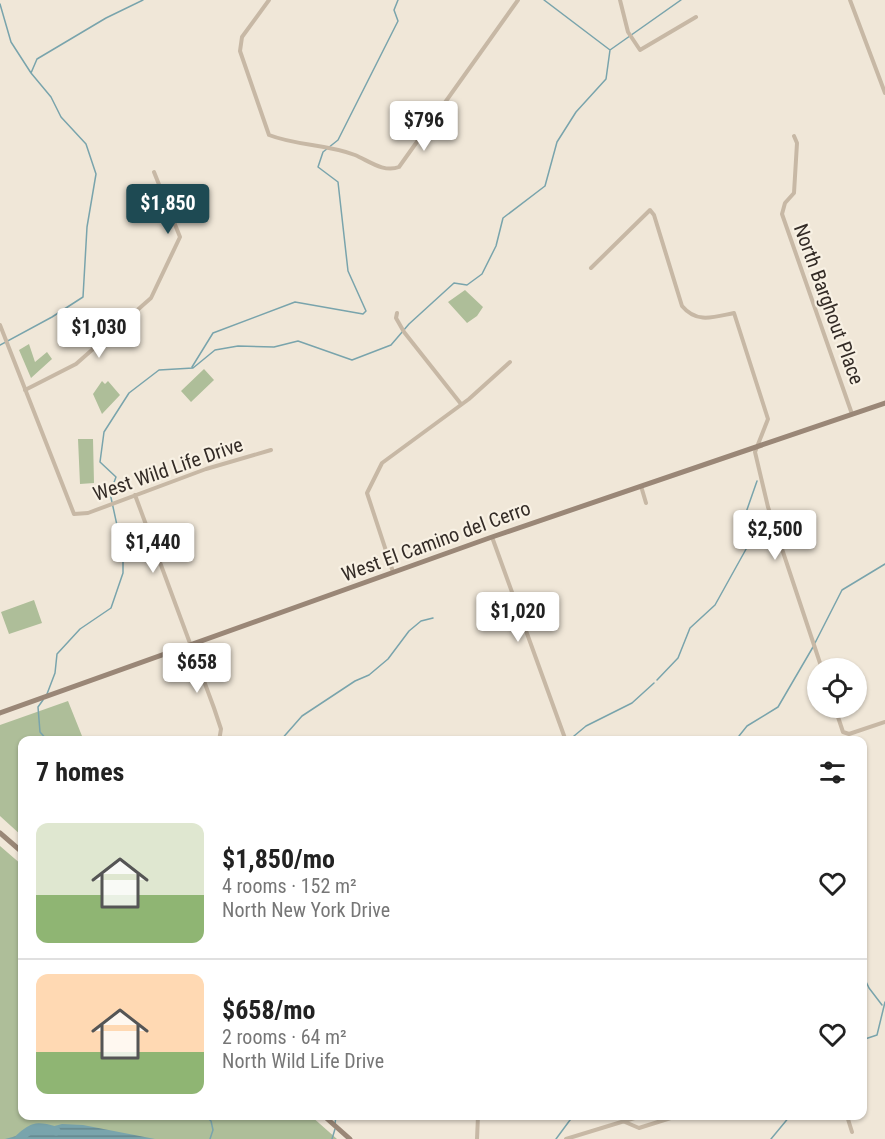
<!DOCTYPE html>
<meta charset="utf-8">
<style>
body{margin:0;font-family:"Roboto Condensed",sans-serif;background:#f6f6f6;color:#222;height:100vh;display:flex;flex-direction:column;font-size:22px;white-space:nowrap}
*{box-sizing:border-box;margin:0}
p{font-size:20px;color:#767676}
.icon{flex:none;width:33px;height:33px;fill:none;stroke:currentColor;stroke-width:2;stroke-linecap:round;stroke-linejoin:round}
.map{position:relative;flex:1;overflow:hidden}
.sheet{position:absolute;left:18px;top:736px;width:849px;height:384px;display:flex;flex-direction:column;background:#fff;border-radius:12px;box-shadow:0 2px 4px #0004}
.sheet>*{flex:none}
.controls{position:absolute;left:807px;top:658px;display:grid;gap:12px}
.controls a{display:grid;place-items:center;width:60px;height:60px;border-radius:50%;background:#fff;box-shadow:0 2px 4px #0004;font-size:30px}
.price{position:absolute;translate:-50% -51px;padding:0 14px;border-radius:6px;background:#fff;color:#222;font-size:20px;line-height:39px;filter:drop-shadow(0 2px 3px #0008)}
.price::after{content:'';position:absolute;left:50%;top:36px;width:18px;height:14px;margin-left:-9px;background:inherit;clip-path:polygon(0 0,100% 0,50% 100%)}
.price.selected{background:#1e4a53;color:#fff}
ul{padding:0;list-style:none}
li{display:flex;align-items:center;gap:18px;height:150px;padding:0 18px}
li+li{border-top:2px solid #e0e0e0}
li span{display:grid;place-items:center;flex:none;width:168px;height:120px;border-radius:12px;color:#555}
li>.icon{margin-inline-start:auto}
span .icon{width:72px;height:72px;fill:#fffc;stroke-width:1}
li b{font-size:26px}
h2{display:flex;justify-content:space-between;align-items:center;height:72px;padding:0 18px;font-size:26px}
.map>svg:first-child{display:block}
.green{fill:#aebe99}
.water{fill:url(#water-rules)}
.lines{fill:none;stroke-linecap:round;stroke-linejoin:round}
.stream{stroke:#79a4ac;stroke-width:1.5}
.river{stroke:#79a4ac;stroke-width:9}
.street{stroke:#c7b8a5;stroke-width:4}
.secondary{stroke:#9a8777;stroke-width:5}
.labels{text-anchor:middle;stroke-width:4.5;stroke-linejoin:round;paint-order:stroke}
.street-label{font-size:20px;fill:#332b26;stroke:#f8f1e4}
</style>
<div class="map">
<svg width="885" height="1139" viewBox="0 0 885 1139">
<defs>
<pattern id="water-rules" width="6" height="5" patternUnits="userSpaceOnUse" patternTransform="scale(1.5)"><rect width="6" height="5" fill="#79a4ac"/><path d="M0 2.5h6" fill="none" stroke="#64868c"/></pattern>
</defs>
<rect width="100%" height="100%" fill="#f0e7d8"/>
<path class="green" d="M465,290l18,17 -6,9 -10,7 -19,-21z
M29,344l6,18 12,-10 5,7 -21,19 -12,-28z
M204,369l10,11 -23,22 -10,-11z
M102,381l3,3 3,-3 12,14 -18,19 -9,-20z
M78,439h15l1,44 -14,1z
M34,600l8,23 -33,11 -8,-22z
M68,701l16,40h-62v95l-22,-20v-91z
M0,846l22,19v251h289l26,23h-337z"/>
<path class="water" d="M62,1124l21,1 72,14h-150z"/>
<g class="lines">
<path class="stream" d="M544,0l66,50
M0,4l11,38 20,31
M0,345l52,-28 31,-20 4,-70 9,-53 -10,-30 -25,-27 -10,-20 -20,-24 6,-14 69,-41 37,-18
M192,367l21,-34 82,-31 68,12 3,-3 -18,-40 -10,-89 -20,-15 5,-15 15,-12 60,-119 -4,-11 4,-10
M815,643l27,-53 43,-26
M657,680l21,-22 12,-30 25,-23 35,-63 -7,-21 14,-40
M47,694l8,-21 2,-19 23,-25 31,-21 12,-35v-20l-13,-60 6,-16 -16,-15 4,-30 25,-39 30,-23 34,-2 22,-18 23,-4 36,1 24,-6 54,19 39,-15 18,-21 45,-41 13,2 15,-11 14,-28 7,-28 42,-32 12,-44 19,-30 30,-33 4,-29 71,-50
M43,700l-5,7 2,25 8,9
M280,741l22,-25 53,-35 14,-6 19,-16 21,-28 12,-10 12,-3
M568,741l18,-15 46,-23 22,-20
M735,741l12,-15 31,-19 35,-60
M862,973l7,15 13,17
M862,1040l15,-5 8,-33
M205,1116l6,5 2,9 -3,9
M335,1124l1,-8
M332,1139l3,-10
M556,1139l17,-23
M771,1139l19,-23"/>
<path class="river" d="M19,1139c14,-14 20,-13 37,-8"/>
<path class="street" d="M269,0l-27,37 -2,14 29,84c28,11 58,9 86,20 14,6 29,18 44,12l119,-167
M620,0l8,32 12,18 56,-33
M850,0l35,93
M794,136l3,7 -3,50 -9,10 -3,11 70,200
M591,268l59,-58 4,5 28,91c15,18 32,11 52,7l34,106 -13,33 13,55 54,162
M397,313l-1,5 8,14 57,72
M0,325l74,189 14,-1 118,-44 65,-19
M25,390l51,-26 75,-66 29,-61 -26,-65
M641,486l5,17
M135,495l79,213 7,21 -2,12
M492,537l74,204
M393,572l-26,-79 15,-30 87,-64 41,-37
M835,708l8,24 6,2 36,-12
M847,1116l5,16
M625,1122l14,6 38,-12
M477,1139l1,-23
M566,1139l75,-23"/>
<path class="secondary" d="M0,713l492,-176 393,-134
M0,833l22,19
M324,1116l26,23"/>
</g>
<g class="labels">
<g class="street-label">
<text transform="translate(829 304) rotate(70)" y="7">North Barghout Place</text>
<text transform="translate(168 469) rotate(-19)" y="7">West Wild Life Drive</text>
<text transform="translate(436 541) rotate(-20)" y="7">West El Camino del Cerro</text>
</g>
</g>
</svg>
<div class="controls">
<a><svg class="icon" aria-label="locate" viewBox="0 0 24 24"><circle cx="12" cy="12" r="6"/><path d="M12 2v4M12 18v4M2 12h4M18 12h4"/></svg></a>
</div>
<b class="price" style="left:424px;top:152px">$796</b>
<b class="price selected" style="left:168px;top:235px">$1,850</b>
<b class="price" style="left:99px;top:359px">$1,030</b>
<b class="price" style="left:775px;top:561px">$2,500</b>
<b class="price" style="left:153px;top:574px">$1,440</b>
<b class="price" style="left:518px;top:643px">$1,020</b>
<b class="price" style="left:197px;top:694px">$658</b>
<section class="sheet">
<h2>7 homes<svg class="icon" aria-label="filters" viewBox="0 0 24 24"><path d="M4 7h16M4 17h16"/><circle cx="9" cy="7" r="2"/><circle cx="15" cy="17" r="2"/></svg></h2>
<ul>
<li><span style="background:linear-gradient(#dfe7d0 60%,#8fb573 0)"><svg class="icon" aria-label="home" viewBox="0 0 24 24"><path d="M3 11l9-7 9 7M6 9v11h12V9"/></svg></span><div><b>$1,850/mo</b><p>4 rooms · 152 m²</p><p>North New York Drive</p></div><svg class="icon" aria-label="heart" viewBox="0 0 24 24"><path d="M12 20l-8-8c-3-5 5-10 8-4 3-6 11-1 8 4z"/></svg></li>
<li><span style="background:linear-gradient(#ffd9b3 65%,#8fb573 0)"><svg class="icon" aria-label="home" viewBox="0 0 24 24"><path d="M3 11l9-7 9 7M6 9v11h12V9"/></svg></span><div><b>$658/mo</b><p>2 rooms · 64 m²</p><p>North Wild Life Drive</p></div><svg class="icon" aria-label="heart" viewBox="0 0 24 24"><path d="M12 20l-8-8c-3-5 5-10 8-4 3-6 11-1 8 4z"/></svg></li>
</ul>
</section>
</div>
